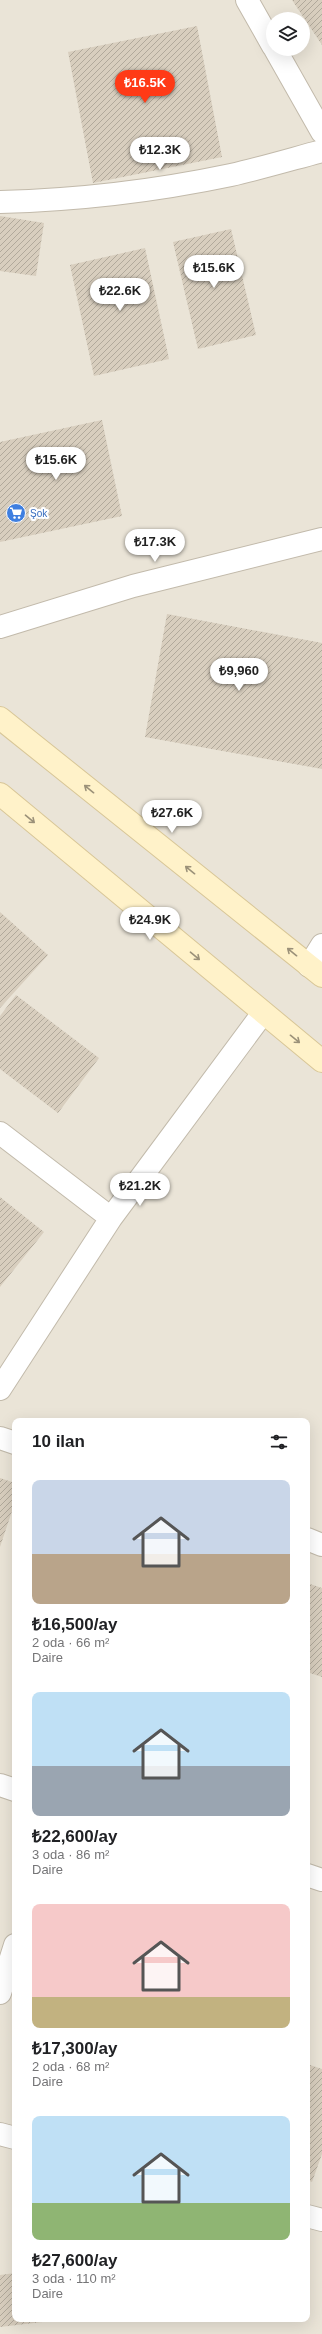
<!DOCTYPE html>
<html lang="tr">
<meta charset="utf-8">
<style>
body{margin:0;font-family:Helvetica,sans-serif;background:#f2f2f2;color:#202124;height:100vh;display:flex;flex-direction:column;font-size:15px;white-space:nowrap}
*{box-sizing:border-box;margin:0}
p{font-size:13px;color:#757577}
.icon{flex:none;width:22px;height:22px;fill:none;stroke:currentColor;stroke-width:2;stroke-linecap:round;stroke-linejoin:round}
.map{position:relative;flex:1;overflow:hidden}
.sheet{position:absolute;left:12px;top:1418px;width:298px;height:904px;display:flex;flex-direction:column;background:#fff;border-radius:8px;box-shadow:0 4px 16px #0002}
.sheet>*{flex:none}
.buttons{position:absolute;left:266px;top:12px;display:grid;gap:8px}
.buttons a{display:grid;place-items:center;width:44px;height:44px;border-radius:50%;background:#fff;box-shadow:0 4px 16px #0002;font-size:20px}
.price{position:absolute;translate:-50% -34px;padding:0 9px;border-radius:14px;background:#fff;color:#222;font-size:13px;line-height:26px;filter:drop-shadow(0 1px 2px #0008)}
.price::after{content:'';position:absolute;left:50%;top:24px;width:12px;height:9px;margin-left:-6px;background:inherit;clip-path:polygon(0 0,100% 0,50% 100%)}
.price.current{background:#ff3a16;color:#fff}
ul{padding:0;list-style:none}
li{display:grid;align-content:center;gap:8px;height:212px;padding:0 20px}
li span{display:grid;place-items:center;height:124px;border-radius:8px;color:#555}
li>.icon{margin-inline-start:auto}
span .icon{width:72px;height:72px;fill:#fffc;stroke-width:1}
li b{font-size:17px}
h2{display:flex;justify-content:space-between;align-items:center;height:48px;padding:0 20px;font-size:17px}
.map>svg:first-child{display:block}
.residential{fill:#eae4d7;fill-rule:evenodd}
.building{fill:url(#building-hatch)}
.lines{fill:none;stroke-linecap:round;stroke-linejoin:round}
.street-casing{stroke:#c2baab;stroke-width:24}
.secondary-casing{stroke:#d8c697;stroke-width:24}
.street{stroke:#fff;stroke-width:22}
.secondary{stroke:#fff2c9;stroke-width:22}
.oneway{stroke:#9b9179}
.labels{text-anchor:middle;stroke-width:4;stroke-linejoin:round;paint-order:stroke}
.shop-label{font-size:10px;fill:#366cbe;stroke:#fff;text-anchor:start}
</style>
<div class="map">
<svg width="322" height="2334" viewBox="0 0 322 2334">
<defs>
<pattern id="building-hatch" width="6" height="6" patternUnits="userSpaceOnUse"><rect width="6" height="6" fill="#d8cebe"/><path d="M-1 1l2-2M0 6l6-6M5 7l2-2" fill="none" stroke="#b1a99b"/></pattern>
</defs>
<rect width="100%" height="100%" fill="#f5f2e9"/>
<path class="residential" d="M0,0h322v2334h-322zM273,19h30v30h-30zM15,1421h292v898h-292z"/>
<path class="building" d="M292,0h30v45z
M197,26l25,131 -129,26 -25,-131z
M0,216l44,7 -8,53 -36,-5z
M231,229l25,106 -58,14 -25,-107z
M145,248l24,111 -75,17 -24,-111z
M102,420l20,96 -122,26v-100z
M167,614l155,29v126l-177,-32z
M0,912l48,43 -48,53z
M16,995l83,63 -41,55 -58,-44v-53z
M0,1197l44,35 -44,55z
M0,1478l15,5v19l-15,45z
M307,1583l15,5v89l-15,-5z
M307,1736l3,1 -3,10z
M307,2064l15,5v85l-10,28 -5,-2z
M15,2273v46l44,1 -59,7v-52z"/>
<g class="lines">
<g class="street-casing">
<path id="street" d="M247,0l26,46
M275,49l47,83
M0,202c78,-2 155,-11 231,-27 31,-7 61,-16 91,-24
M0,627l133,-41 189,-47
M309,966l13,-21
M0,1133l111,85
M0,1389l111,-171 152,-205
M0,1438l15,5
M307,1539l15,6
M0,1785l15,5
M307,1875l15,5
M0,1993l15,-48
M0,2134l15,4
M307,2216l15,4"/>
</g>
<g class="secondary-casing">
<path id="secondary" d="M0,718l322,258
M0,794l322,267"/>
</g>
<use href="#street" class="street"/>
<use href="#secondary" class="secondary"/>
</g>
<defs><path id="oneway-shaft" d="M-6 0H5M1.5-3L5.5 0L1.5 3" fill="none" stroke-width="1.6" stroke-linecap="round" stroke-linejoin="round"/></defs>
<g class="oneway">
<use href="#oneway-shaft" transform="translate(89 789) rotate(-141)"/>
<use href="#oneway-shaft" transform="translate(30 819) rotate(40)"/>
<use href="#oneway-shaft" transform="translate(190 870) rotate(-141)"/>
<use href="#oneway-shaft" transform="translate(292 952) rotate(-141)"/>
<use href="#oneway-shaft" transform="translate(195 956) rotate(40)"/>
<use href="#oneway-shaft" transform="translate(295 1039) rotate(39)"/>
</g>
<defs>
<g id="supermarket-disc" transform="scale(1)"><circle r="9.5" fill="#3f7fe0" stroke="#fff"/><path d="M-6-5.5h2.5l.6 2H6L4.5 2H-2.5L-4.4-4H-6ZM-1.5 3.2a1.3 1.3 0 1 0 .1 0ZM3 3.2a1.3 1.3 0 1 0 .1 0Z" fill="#fff"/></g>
</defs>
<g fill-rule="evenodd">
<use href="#supermarket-disc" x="16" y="513"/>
</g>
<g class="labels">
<g class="shop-label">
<text x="30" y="517">Şok</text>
</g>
</g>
</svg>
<div class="buttons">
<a><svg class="icon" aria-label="layers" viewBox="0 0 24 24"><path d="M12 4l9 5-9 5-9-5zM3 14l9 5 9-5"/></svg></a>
</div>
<b class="price current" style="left:145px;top:104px">₺16.5K</b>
<b class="price" style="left:160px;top:171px">₺12.3K</b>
<b class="price" style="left:214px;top:289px">₺15.6K</b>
<b class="price" style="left:120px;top:312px">₺22.6K</b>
<b class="price" style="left:56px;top:481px">₺15.6K</b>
<b class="price" style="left:155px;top:563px">₺17.3K</b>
<b class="price" style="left:239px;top:692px">₺9,960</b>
<b class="price" style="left:172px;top:834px">₺27.6K</b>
<b class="price" style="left:150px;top:941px">₺24.9K</b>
<b class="price" style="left:140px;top:1207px">₺21.2K</b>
<section class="sheet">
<h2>10 ilan<svg class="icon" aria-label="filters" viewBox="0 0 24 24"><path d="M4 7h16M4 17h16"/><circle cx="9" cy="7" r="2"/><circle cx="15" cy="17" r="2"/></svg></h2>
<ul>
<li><span style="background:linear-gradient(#c9d6e8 60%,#b9a48a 0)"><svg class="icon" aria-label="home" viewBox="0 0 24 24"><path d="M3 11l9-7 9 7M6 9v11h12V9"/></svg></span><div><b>₺16,500/ay</b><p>2 oda · 66 m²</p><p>Daire</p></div></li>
<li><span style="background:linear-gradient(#bfe0f5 60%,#9aa5b1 0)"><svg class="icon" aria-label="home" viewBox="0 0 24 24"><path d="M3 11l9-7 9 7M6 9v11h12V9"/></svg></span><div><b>₺22,600/ay</b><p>3 oda · 86 m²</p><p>Daire</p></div></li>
<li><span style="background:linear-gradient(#f6c9c9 75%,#c2b280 0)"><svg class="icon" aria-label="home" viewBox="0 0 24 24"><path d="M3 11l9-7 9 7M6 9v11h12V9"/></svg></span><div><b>₺17,300/ay</b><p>2 oda · 68 m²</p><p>Daire</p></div></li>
<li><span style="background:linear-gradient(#bfe0f5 70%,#8fb573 0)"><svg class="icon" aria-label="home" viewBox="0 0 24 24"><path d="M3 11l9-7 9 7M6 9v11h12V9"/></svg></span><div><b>₺27,600/ay</b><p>3 oda · 110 m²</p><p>Daire</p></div></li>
</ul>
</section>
</div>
